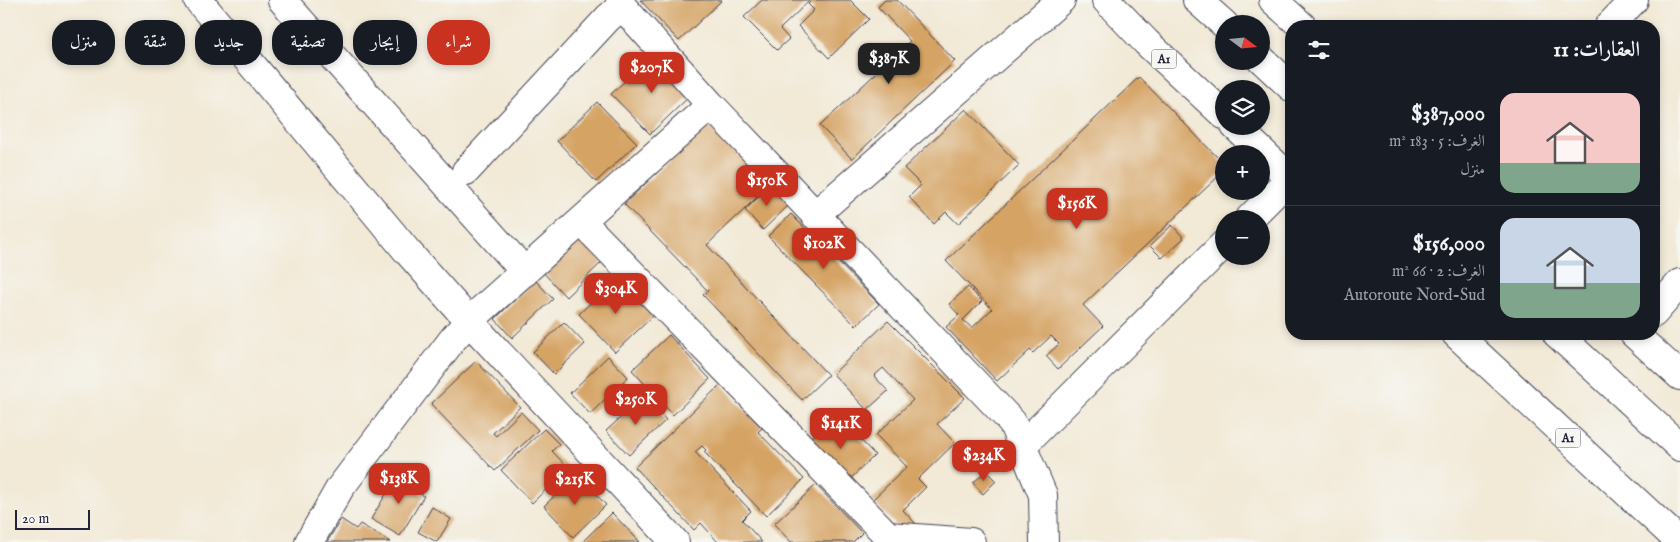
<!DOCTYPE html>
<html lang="ar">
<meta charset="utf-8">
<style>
body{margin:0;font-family:"IM FELL English",Amiri,serif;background:#242831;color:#f1f3f6;direction:rtl;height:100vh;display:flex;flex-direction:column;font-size:19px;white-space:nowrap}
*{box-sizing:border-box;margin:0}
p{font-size:16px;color:#9ea1a6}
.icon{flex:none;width:28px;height:28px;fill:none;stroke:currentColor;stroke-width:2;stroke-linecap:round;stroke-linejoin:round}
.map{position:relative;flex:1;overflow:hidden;direction:ltr}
.sheet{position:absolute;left:1285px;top:20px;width:375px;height:320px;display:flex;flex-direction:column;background:#171b24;border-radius:20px;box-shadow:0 2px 8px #0003;direction:rtl}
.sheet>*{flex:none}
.banner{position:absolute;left:15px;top:20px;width:475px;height:45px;direction:rtl;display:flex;gap:10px}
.needle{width:32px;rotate:106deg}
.buttons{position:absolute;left:1215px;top:15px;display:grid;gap:10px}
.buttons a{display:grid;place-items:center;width:55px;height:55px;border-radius:50%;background:#171b24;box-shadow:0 2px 8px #0003;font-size:25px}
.scale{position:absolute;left:15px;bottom:12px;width:75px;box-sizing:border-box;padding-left:5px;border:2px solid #22223b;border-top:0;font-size:14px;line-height:18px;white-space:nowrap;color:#22223b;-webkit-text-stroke:4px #f6f6f2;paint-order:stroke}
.price{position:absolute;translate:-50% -42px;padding:0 11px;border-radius:10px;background:#c8321e;color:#fff;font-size:16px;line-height:32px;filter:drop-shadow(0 1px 2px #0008)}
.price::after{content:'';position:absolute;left:50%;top:30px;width:15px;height:11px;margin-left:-8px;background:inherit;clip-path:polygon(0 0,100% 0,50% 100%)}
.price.selected{background:#222;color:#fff}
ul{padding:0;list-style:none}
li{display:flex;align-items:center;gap:15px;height:125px;padding:0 20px}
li+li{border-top:1px solid #363941}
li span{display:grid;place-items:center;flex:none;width:140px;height:100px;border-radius:15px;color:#555}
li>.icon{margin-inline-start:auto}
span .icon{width:60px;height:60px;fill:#fffc;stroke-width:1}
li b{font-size:21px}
h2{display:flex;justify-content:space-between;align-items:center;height:60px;padding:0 20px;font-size:21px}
.chip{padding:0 18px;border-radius:20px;background:#171b24;box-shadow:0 2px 8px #0003;font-size:18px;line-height:45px}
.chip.selected{background:#c8321e;color:#fff}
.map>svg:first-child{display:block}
.building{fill:#d5a364}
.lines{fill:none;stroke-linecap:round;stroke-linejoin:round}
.minor-casing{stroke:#414052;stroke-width:30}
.major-casing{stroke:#414052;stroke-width:30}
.highway-casing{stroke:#414052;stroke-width:30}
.minor{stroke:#fff;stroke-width:28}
.major{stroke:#fff;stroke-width:28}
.highway{stroke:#fff;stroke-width:28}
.labels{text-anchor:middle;stroke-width:4;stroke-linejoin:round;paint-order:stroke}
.shield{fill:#f6f6f2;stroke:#626272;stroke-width:1}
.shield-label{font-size:12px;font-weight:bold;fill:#22223b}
</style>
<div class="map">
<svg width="1680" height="542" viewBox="0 0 1680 542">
<rect width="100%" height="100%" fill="#f6f6f2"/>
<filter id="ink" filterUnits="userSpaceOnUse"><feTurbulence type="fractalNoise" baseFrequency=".02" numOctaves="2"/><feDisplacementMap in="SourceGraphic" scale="10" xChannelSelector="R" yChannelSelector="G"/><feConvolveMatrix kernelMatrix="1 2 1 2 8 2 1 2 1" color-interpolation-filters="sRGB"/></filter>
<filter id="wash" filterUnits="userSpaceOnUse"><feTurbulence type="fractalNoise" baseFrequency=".0096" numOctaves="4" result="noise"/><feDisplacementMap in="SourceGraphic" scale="20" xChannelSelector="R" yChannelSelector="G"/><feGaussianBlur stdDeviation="1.12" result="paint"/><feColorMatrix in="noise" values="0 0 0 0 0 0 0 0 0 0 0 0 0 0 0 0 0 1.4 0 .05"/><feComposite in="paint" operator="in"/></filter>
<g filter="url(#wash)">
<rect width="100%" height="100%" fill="#f2e9d6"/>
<g id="blocks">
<path class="building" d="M640,0h82l-43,41z
M762,0h48l-30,29 9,10 -12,11 -33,-33z
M812,0h38l19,19 -40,39 -31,-32 16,-16 -6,-6z
M885,0h12l58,61 -103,98 -32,-33 90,-85 -32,-34z
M654,54l38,40 -42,40 -39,-40z
M1139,77l85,87v7l-141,134 20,21 -45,43 -12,-13 13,-12 -8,-8 -18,17 -3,-3 -33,31 -51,-54 13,-12 -10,-11 19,-17 14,14 -19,19 9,8 20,-19 -46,-48z
M597,102l40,41 -41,39 -39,-41z
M966,109l53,56 -61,59 -12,-12 -12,12 -25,-27 12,-12 -17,-17z
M712,120l60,63 -65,62 121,130 -26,25 -99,-105 5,-4 -84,-87z
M772,184l18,20 -27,26 -18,-20z
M791,214l88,90 -23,22 -88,-90z
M1172,225l12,13 -22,20 -12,-12z
M576,235l26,27 -36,35 -26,-28z
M617,277l37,38 -39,37 -36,-38z
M535,280l18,19 -41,39 -17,-19z
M888,321l77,77 -28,26 18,19 -37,36 8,8 -23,23 13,14 -11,11 -33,-35 35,-33 -31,-32 37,-35 -30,-32 -9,8 14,15 -21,19 -34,-36z
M564,322l21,22 -31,30 -21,-22z
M669,335l41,44 -37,36 -41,-45z
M608,356l20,21 -38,37 -20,-21z
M476,361l44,46 -27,26 3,3 25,-24 17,18 -43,41 -64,-67z
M721,384l41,44 -4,4 46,47 -38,37 -62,-64 2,-2 -4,-4 -7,6 56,59 -9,9 20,22h-44l-17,-19 -7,7 -59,-63z
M644,396l22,24 -37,35 -23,-24z
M832,418l17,18 4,-4 22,23 -29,28 -39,-41z
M544,429l15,15 -7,7 16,17 -36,35 -31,-33z
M400,471l18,12 -4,7 10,6 -24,40 -29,-17z
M986,471l10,10 -13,13 -10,-11z
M577,474l29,31 -33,32 -29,-31z
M816,485l46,48 -9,9h-62l-17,-18z
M432,507l19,12 -14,23 -19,-10z
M612,513l28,29h-58z
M341,519l15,10 4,-5 30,18h-63z"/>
</g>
</g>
<g filter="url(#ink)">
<use href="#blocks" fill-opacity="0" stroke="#414052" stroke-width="1"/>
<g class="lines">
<g class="minor-casing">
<path id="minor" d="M198,0l209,251 62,70 206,221
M282,0l243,272
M622,6l89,99
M1609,26l25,-26
M466,171l142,-153 14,-12 -2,-6
M815,215l246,-215
M1249,219l41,-41
M581,221l307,315 83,6
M1654,313l26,-30
M1022,446l202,-202
M309,542l31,-54 113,-149 16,-18 242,-216 301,317 31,73 1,47"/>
</g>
<g class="major-casing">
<path id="major" d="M1273,0l29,26
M1634,334l46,42"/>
</g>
<g class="highway-casing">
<path id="highway" d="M1106,0l40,42 78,73
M1197,0l27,24
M1261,59l30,28
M1235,126l56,53
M1456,334l224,208
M1557,334l123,113"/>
</g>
<use href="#minor" class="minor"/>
<use href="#major" class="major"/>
<use href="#highway" class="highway"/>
</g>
</g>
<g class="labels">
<g class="shield">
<rect x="1151.5" y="49.5" width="25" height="19" rx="4"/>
<rect x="1555.5" y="428.5" width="25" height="19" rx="4"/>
</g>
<g class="shield-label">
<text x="1164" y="63">A1</text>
<text x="1568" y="442">A1</text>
</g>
</g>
</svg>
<div class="buttons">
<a><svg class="needle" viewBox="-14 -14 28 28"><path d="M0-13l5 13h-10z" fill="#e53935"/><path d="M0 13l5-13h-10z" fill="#9ea1a6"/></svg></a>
<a><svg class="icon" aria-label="layers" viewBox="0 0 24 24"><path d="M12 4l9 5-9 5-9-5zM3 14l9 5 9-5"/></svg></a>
<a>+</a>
<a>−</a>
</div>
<div class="scale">20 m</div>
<b class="price selected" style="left:889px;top:85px">$387K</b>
<b class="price" style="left:652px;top:94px">$207K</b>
<b class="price" style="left:767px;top:207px">$150K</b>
<b class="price" style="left:1077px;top:230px">$156K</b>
<b class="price" style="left:824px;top:270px">$102K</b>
<b class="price" style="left:616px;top:315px">$304K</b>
<b class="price" style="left:636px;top:426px">$250K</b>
<b class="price" style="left:841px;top:450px">$141K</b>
<b class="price" style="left:984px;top:482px">$234K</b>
<b class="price" style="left:399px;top:505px">$138K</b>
<b class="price" style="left:575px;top:506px">$215K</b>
<div class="banner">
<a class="chip selected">شراء</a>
<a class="chip">إيجار</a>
<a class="chip">تصفية</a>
<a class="chip">جديد</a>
<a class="chip">شقة</a>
<a class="chip">منزل</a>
</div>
<section class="sheet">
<h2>العقارات: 11<svg class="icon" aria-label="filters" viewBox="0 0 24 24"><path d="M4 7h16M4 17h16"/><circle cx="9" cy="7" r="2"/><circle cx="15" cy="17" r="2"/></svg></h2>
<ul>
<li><span style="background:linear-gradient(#f6c9c9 70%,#7fa58c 0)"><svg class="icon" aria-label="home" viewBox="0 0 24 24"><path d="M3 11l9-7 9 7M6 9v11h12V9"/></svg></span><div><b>$387,000</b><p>الغرف: 5 · 183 m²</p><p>منزل</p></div></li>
<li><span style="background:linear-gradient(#c9d6e8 65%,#7fa58c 0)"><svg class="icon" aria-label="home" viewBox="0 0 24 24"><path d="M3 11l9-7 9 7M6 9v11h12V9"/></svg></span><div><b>$156,000</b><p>الغرف: 2 · 66 m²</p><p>Autoroute Nord-Sud</p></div></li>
</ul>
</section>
</div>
